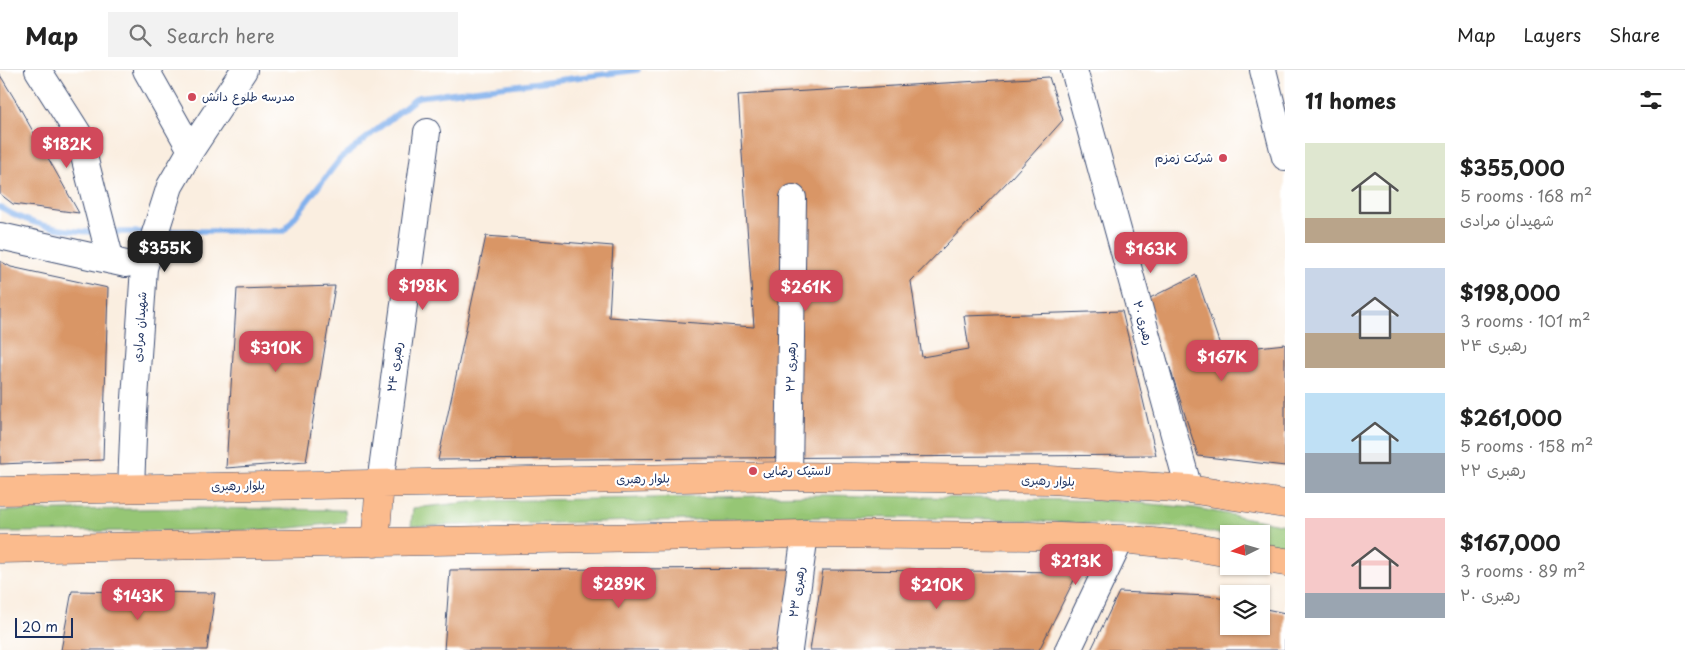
<!DOCTYPE html>
<meta charset="utf-8">
<style>
body{margin:0;font-family:"Playpen Sans","Playpen Sans Arabic",sans-serif;background:#f2f2f2;color:#222;height:100vh;display:flex;flex-direction:column;font-size:19px;white-space:nowrap}
*{box-sizing:border-box;margin:0}
p{font-size:16px;color:#767676}
.icon{flex:none;width:28px;height:28px;fill:none;stroke:currentColor;stroke-width:2;stroke-linecap:round;stroke-linejoin:round}
.map{position:relative;flex:1;overflow:hidden}
.sheet{display:flex;flex-direction:column;background:#fff;width:400px}
.sheet>*{flex:none}
.needle{width:32px;rotate:265deg}
.controls{position:absolute;left:1220px;top:455px;display:grid;gap:10px}
.controls a{display:grid;place-items:center;width:50px;height:50px;border-radius:0px;background:#fff;box-shadow:0 1px 4px #0004;font-size:25px}
.scale{position:absolute;left:15px;bottom:12px;width:58px;box-sizing:border-box;padding-left:5px;border:2px solid #1b2f5e;border-top:0;font-size:14px;line-height:18px;white-space:nowrap;color:#1b2f5e;-webkit-text-stroke:4px #fff;paint-order:stroke}
.price{position:absolute;translate:-50% -42px;padding:0 11px;border-radius:10px;background:#d1495b;color:#fff;font-size:16px;line-height:32px;filter:drop-shadow(0 1px 2px #0008)}
.price::after{content:'';position:absolute;left:50%;top:30px;width:15px;height:11px;margin-left:-8px;background:inherit;clip-path:polygon(0 0,100% 0,50% 100%)}
.price.on{background:#222;color:#fff}
ul{padding:0;list-style:none}
li{display:flex;align-items:center;gap:15px;height:125px;padding:0 20px}
li span{display:grid;place-items:center;flex:none;width:140px;height:100px;border-radius:0px;color:#555}
li>.icon{margin-inline-start:auto}
span .icon{width:60px;height:60px;fill:#fffc;stroke-width:1}
li b{font-size:21px}
h2{display:flex;justify-content:space-between;align-items:center;height:60px;padding:0 20px;font-size:21px}
header{display:flex;align-items:center;gap:30px;box-sizing:border-box;height:70px;padding:0 25px;background:#fff;border-bottom:1px solid #e0e0e0}
header strong{font-size:24px}
nav{display:flex;gap:28px;margin-inline-start:auto;font-size:18px}
.search{width:350px;height:45px;background:#f2f2f2;display:flex;align-items:center;gap:12px;box-sizing:border-box;padding:0 18px;border-radius:0px;color:#767676;font-size:19px}
main{display:flex;flex:1;min-height:0}
.map>svg:first-child{display:block}
.green{fill:#96c675;stroke:#587a6a}
.lines{fill:none;stroke-linecap:round;stroke-linejoin:round}
.stream{stroke:#81b0ec;stroke-width:5.5}
.building{fill:#d99666}
.minor-casing{stroke:#3c4c72;stroke-width:28}
.major-casing{stroke:#3c4c72;stroke-width:29}
.minor{stroke:#fff;stroke-width:26}
.major{stroke:#fbbb8d;stroke-width:28}
.poi-dot{fill:#d1495b;stroke:#fff;stroke-width:2}
.labels{text-anchor:middle;stroke-width:4.5;stroke-linejoin:round;paint-order:stroke}
.poi-label{font-size:12px;fill:#1b2f5e;stroke:#fff;text-anchor:start}
.street-label{font-size:12px;fill:#1b2f5e;stroke:#fff}
</style>
<header>
<strong>Map</strong>
<div class="search"><svg class="icon" aria-label="search" viewBox="0 0 24 24"><circle cx="10" cy="10" r="6"/><path d="M15 15l6 6"/></svg>Search here</div>
<nav><a>Map</a><a>Layers</a><a>Share</a></nav>
</header>
<main>
<div class="map">
<svg width="1285" height="580" viewBox="0 0 1285 580">
<rect width="100%" height="100%" fill="#fff"/>
<filter id="ink" filterUnits="userSpaceOnUse"><feTurbulence type="fractalNoise" baseFrequency=".02" numOctaves="2"/><feDisplacementMap in="SourceGraphic" scale="10" xChannelSelector="R" yChannelSelector="G"/><feConvolveMatrix kernelMatrix="1 2 1 2 8 2 1 2 1" color-interpolation-filters="sRGB"/></filter>
<filter id="wash" filterUnits="userSpaceOnUse"><feTurbulence type="fractalNoise" baseFrequency=".0096" numOctaves="4" result="noise"/><feDisplacementMap in="SourceGraphic" scale="20" xChannelSelector="R" yChannelSelector="G"/><feGaussianBlur stdDeviation="1.12" result="paint"/><feColorMatrix in="noise" values="0 0 0 0 0 0 0 0 0 0 0 0 0 0 0 0 0 1.4 0 .05"/><feComposite in="paint" operator="in"/></filter>
<g filter="url(#wash)">
<rect width="100%" height="100%" fill="#faeee0"/>
<path class="green" d="M823,425l294,6 78,7 90,17v22l-24,-5v-8h-32v2l-39,-8 -198,-9 -165,-2 -416,9 2,-18 68,-7z
M199,438l146,2 1,12 -73,8 -273,2v-21z"/>
<g class="lines">
<path class="stream" d="M0,137c30,18 62,25 97,25
M163,161h121l56,-72 78,-62 220,-27
M111,162h38"/>
</g>
<g id="blocks">
<path class="building" d="M0,5l17,28 62,110 -66,-9 -13,-10z
M1049,7l14,43 -51,57 -101,104 11,76 47,-8 -5,-33 158,-5 34,144 -718,5 48,-224 127,10 -4,71 145,10 -16,-232z
M0,191l11,6 97,21 -5,172 -103,4z
M1196,205l26,76 63,-7v122l-87,-10 -50,-157z
M335,216l-29,176 -80,6 11,-179z
M796,498l-14,82h-338l6,-80z
M823,500l255,2 -39,78h-229z
M72,521l143,2 -8,57h-146z
M1119,522l90,4 20,4v26h32v-18l24,5v37h-194z"/>
</g>
</g>
<g filter="url(#ink)">
<use href="#blocks" fill-opacity="0" stroke="#3c4c72" stroke-width="1"/>
<g class="lines">
<g class="minor-casing">
<path id="minor" d="M38,0l40,63 33,128
M146,0l45,80
M1074,0l115,419
M1263,0l22,87
M0,166l126,28
M789,406l4,-278
M380,414l47,-352
M131,418l3,-75 10,-145 26,-82 21,-36 53,-80
M789,580l16,-116
M1068,580l53,-111"/>
</g>
<g class="major-casing">
<path id="major" d="M0,421l789,-15 261,4 139,9 96,15
M375,473l5,-59
M0,479l805,-15 223,2 93,3 63,6 45,8
M1261,488l24,4"/>
</g>
<use href="#minor" class="minor"/>
<use href="#major" class="major"/>
</g>
</g>
<g class="poi-dot">
<circle cx="192" cy="27" r="5"/>
<circle cx="1223" cy="88" r="5"/>
<circle cx="753" cy="401" r="5"/>
</g>
<g class="labels">
<g class="poi-label">
<text x="202" y="31">مدرسه طلوع دانش</text>
<text x="1213" y="92" text-anchor="end">شرکت زمزم</text>
<text x="763" y="405">لاستیک رضایی</text>
</g>
<g class="street-label">
<text transform="translate(1143 253) rotate(75)" y="4">رهبری ۲۰</text>
<text transform="translate(140 257) rotate(-86)" y="4">شهیدان مرادی</text>
<text transform="translate(395 297) rotate(-82)" y="4">رهبری ۲۴</text>
<text transform="translate(791 297) rotate(-89)" y="4">رهبری ۲۲</text>
<text transform="translate(643 409) rotate(-1)" y="4">بلوار رهبری</text>
<text transform="translate(1048 411) rotate(2)" y="4">بلوار رهبری</text>
<text transform="translate(238 416) rotate(-1)" y="4">بلوار رهبری</text>
<text transform="translate(797 522) rotate(-82)" y="4">رهبری ۲۳</text>
</g>
</g>
</svg>
<div class="controls">
<a><svg class="needle" viewBox="-14 -14 28 28"><path d="M0-13l5 13h-10z" fill="#e53935"/><path d="M0 13l5-13h-10z" fill="#767676"/></svg></a>
<a><svg class="icon" aria-label="layers" viewBox="0 0 24 24"><path d="M12 4l9 5-9 5-9-5zM3 14l9 5 9-5"/></svg></a>
</div>
<div class="scale">20 m</div>
<b class="price" style="left:67px;top:99px">$182K</b>
<b class="price on" style="left:165px;top:203px">$355K</b>
<b class="price" style="left:1151px;top:204px">$163K</b>
<b class="price" style="left:423px;top:241px">$198K</b>
<b class="price" style="left:806px;top:242px">$261K</b>
<b class="price" style="left:276px;top:303px">$310K</b>
<b class="price" style="left:1222px;top:312px">$167K</b>
<b class="price" style="left:1076px;top:516px">$213K</b>
<b class="price" style="left:619px;top:539px">$289K</b>
<b class="price" style="left:937px;top:540px">$210K</b>
<b class="price" style="left:138px;top:551px">$143K</b>
</div>
<section class="sheet">
<h2>11 homes<svg class="icon" aria-label="filters" viewBox="0 0 24 24"><path d="M4 7h16M4 17h16"/><circle cx="9" cy="7" r="2"/><circle cx="15" cy="17" r="2"/></svg></h2>
<ul>
<li><span style="background:linear-gradient(#dfe7d0 75%,#b9a48a 0)"><svg class="icon" aria-label="home" viewBox="0 0 24 24"><path d="M3 11l9-7 9 7M6 9v11h12V9"/></svg></span><div><b>$355,000</b><p>5 rooms · 168 m²</p><p>شهیدان مرادی</p></div></li>
<li><span style="background:linear-gradient(#c9d6e8 65%,#b9a48a 0)"><svg class="icon" aria-label="home" viewBox="0 0 24 24"><path d="M3 11l9-7 9 7M6 9v11h12V9"/></svg></span><div><b>$198,000</b><p>3 rooms · 101 m²</p><p>رهبری ۲۴</p></div></li>
<li><span style="background:linear-gradient(#bfe0f5 60%,#9aa5b1 0)"><svg class="icon" aria-label="home" viewBox="0 0 24 24"><path d="M3 11l9-7 9 7M6 9v11h12V9"/></svg></span><div><b>$261,000</b><p>5 rooms · 158 m²</p><p>رهبری ۲۲</p></div></li>
<li><span style="background:linear-gradient(#f6c9c9 75%,#9aa5b1 0)"><svg class="icon" aria-label="home" viewBox="0 0 24 24"><path d="M3 11l9-7 9 7M6 9v11h12V9"/></svg></span><div><b>$167,000</b><p>3 rooms · 89 m²</p><p>رهبری ۲۰</p></div></li>
</ul>
</section>
</main>
